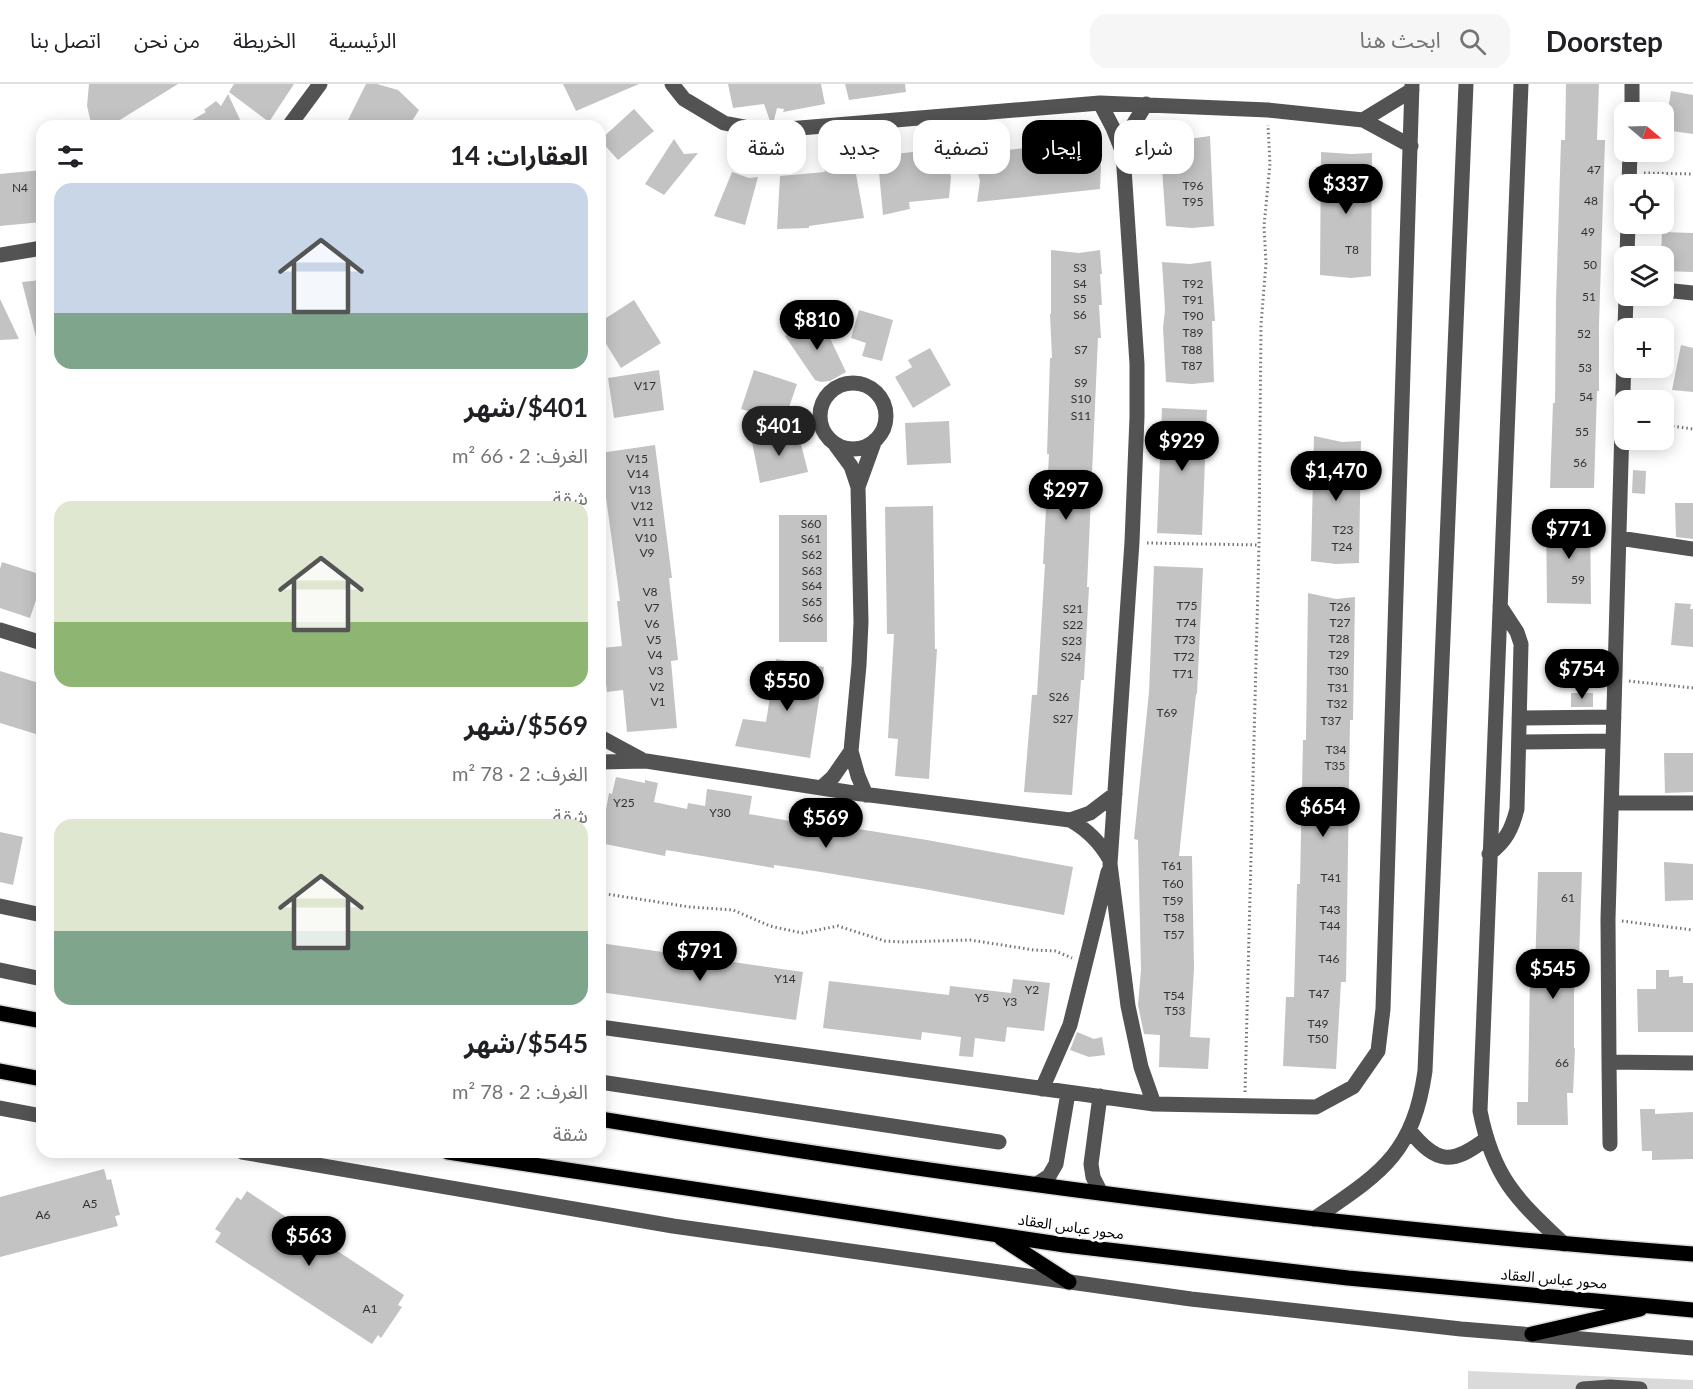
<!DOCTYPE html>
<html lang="ar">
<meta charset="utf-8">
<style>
body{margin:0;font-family:Lato,"Noto Sans Arabic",sans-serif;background:#f6f6f6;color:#202124;direction:rtl;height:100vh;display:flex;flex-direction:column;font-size:22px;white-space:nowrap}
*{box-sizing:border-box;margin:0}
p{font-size:20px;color:#757577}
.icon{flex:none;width:33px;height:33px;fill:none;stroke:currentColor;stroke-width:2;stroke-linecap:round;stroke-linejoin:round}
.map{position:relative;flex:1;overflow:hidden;direction:ltr}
.panel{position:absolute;left:36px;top:36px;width:570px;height:1038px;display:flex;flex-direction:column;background:#fff;border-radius:18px;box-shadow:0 3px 15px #0003;direction:rtl}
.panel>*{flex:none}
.top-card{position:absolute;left:624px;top:36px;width:570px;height:54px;direction:rtl;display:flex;gap:12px}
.needle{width:39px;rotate:109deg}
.fabs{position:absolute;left:1614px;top:18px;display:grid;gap:12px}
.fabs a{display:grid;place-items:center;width:60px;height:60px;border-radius:12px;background:#fff;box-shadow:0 3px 15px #0003;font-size:30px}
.price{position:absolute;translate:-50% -51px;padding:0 14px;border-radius:21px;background:#000;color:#fff;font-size:20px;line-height:39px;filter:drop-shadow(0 2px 3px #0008)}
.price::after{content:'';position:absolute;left:50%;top:36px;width:18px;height:14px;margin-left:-9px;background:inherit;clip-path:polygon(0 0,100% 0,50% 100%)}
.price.on{background:#222;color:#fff}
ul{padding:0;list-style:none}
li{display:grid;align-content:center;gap:12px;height:318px;padding:0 18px}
li span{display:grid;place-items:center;height:186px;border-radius:18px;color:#555}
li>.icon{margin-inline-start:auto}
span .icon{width:108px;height:108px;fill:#fffc;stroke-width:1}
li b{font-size:26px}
h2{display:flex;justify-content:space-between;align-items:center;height:72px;padding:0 18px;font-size:26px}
.tag{padding:0 21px;border-radius:18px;background:#fff;box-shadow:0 3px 15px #0003;font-size:21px;line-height:54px}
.tag.on{background:#000;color:#fff}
header{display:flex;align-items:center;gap:36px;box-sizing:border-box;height:84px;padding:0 30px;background:#fff;border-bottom:2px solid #e0e0e0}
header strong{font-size:28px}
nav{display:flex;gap:33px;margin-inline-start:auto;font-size:21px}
.search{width:420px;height:54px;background:#f6f6f6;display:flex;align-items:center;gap:15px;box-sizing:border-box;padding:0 21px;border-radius:18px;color:#757577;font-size:22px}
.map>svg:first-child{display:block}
.green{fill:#dadada}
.building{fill:#c3c3c3}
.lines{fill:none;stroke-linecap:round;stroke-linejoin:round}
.major-casing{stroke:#dbdbdb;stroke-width:18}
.path{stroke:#757575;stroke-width:3;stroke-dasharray:1.5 3;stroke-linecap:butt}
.minor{stroke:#535353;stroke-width:15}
.major{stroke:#000;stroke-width:15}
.labels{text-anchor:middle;stroke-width:6;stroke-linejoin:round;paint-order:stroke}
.number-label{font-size:12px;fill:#313131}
.street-label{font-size:15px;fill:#000;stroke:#fff}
</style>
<header>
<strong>Doorstep</strong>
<div class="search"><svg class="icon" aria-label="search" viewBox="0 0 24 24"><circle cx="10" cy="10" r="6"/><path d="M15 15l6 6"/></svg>ابحث هنا</div>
<nav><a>الرئيسية</a><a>الخريطة</a><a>من نحن</a><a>اتصل بنا</a></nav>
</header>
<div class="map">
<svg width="1693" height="1305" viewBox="0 0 1693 1305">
<rect width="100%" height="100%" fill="#fff"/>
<path class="green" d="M1468,1287l225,9v9h-225z"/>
<path class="building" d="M89,0h89l-63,39h-24l-4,-17z
M234,0h60l-25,38 -40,-30z
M366,0h11l21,6 21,20 -10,16h-64z
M563,0h76l-63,27z
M728,0h93l4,20 -42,8 1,-3 -7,-1 -3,12 -4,1 -6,-17 -31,4z
M845,0h60l1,8 -57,8z
M1566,0h33l-2,56h8l-6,184v67h-2l-3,97h-44l3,-85h2l1,-101 5,-162h4z
M1671,7l22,4v39l-28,-4z
M228,10l15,32h-61l24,-14 -2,-2 12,-9 5,5z
M634,25l20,22 -36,29 -18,-20z
M1210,52l4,90 -22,2 -26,-2 -4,-58h2l-3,-31 28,2z
M674,55l10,15 14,-1 -34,42 -19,-11z
M1095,56l6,27 -1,22 -123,13 3,-21 -7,-27z
M944,65l7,28 -2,21 -40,4 1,7 -27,6 -5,-54 25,-8z
M1321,68l30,2 21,-1 -1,123 -20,2 -31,-3z
M854,79l10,55 -55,8v2l-32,1 3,-53 45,-4 -1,-4z
M42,86v52l-42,4v-52z
M732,88l17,6 9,-1 -13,48 -31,-9z
M1662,148l31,1v39l-29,-1v-15h-3z
M1051,166l28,3 21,-3 2,24h-2l2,31h-3l2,33h-3l-11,249h2l-5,93h-3l-9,115 -48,-3 8,-97h5l8,-131h-2l6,-110h-2l3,-96h2l-2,-44h1z
M1211,177l4,60h-3l2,61 -22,2 -26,-2 -3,-54 2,-18 -3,-48 28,2z
M42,196v61h-5l-15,-59z
M0,215l19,40 -19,1z
M634,216l27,43 -40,25 -21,-34v-12z
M859,226l34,10 -11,41 -20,-5 4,-13 -15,-5z
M819,231l27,57 -16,9 -9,1 -6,-2 -30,-44z
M1681,261l12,3v44l-21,-2z
M930,264l21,37 -38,23 -18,-31 17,-10 -4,-7z
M659,286l5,40 -50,8 -6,-40z
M754,286l43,14 -13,38 -43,-13z
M1162,324l45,2 -5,125 -45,-2z
M949,337l2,42 -44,2 -2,-42z
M798,348l10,40 -48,11 -8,-41z
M1314,352l28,6 19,-1 -2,122 -23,1 -25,-3z
M655,361l17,133h-3l9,82 -7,1 6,67 -50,4 -4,-42 -16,2 -5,-44 20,-2 -5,-45h3l-20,-148z
M1633,386l13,1 -1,23 -13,-1z
M1675,419h18v36l-17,-2z
M933,422l2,143h2l-8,130 -34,-3 3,-37 -10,-1 6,-104h-7l-2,-127z
M779,431h48v127h-48z
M1546,432h44l1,88 -44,-1z
M2,478l40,13v7l-12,36 -30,-10v-39z
M1154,482l49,2 -6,126h-1l-17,162h13l2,112 -4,69 20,1 -2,31 -49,-2 1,-32 -16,-1 -6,-29 3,-35 -3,-130 -4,-1 15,-147z
M1308,509l28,6 19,-2 -2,123h-3l-4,262h-5l-5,87 -53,-3 3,-69h8l3,-113h3l3,-144h3z
M1675,519l16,1 -1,5h3v38l-22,-2z
M776,575l48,8 -14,91 -75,-12 8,-27 23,3z
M0,587l42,13v42l-3,9 -39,-12z
M1571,609h22v14h-22z
M1664,669h29v39l-28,1z
M616,693l29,6v-3l13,3 -4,19 33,7 1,-6 17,3 2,-17 20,3 25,4 -3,18 53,9v-3l125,20 146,27 -9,48 -140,-26 -103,-17 -47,-7v3l-108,-18 -1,6 -65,-13 9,-50 3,1z
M0,748l23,5 -10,48 -13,-3z
M1664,778l29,2v36l-28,1z
M1538,788h44l-3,87h-3l-2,35v54h1l-2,45h-6l1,32h-51v-23h11l2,-132 5,1z
M600,859l203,29 -7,48 -196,-28z
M1656,886h13v7l14,-1v7h10v49h-55l-1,-43h19z
M1013,895l37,4 -6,48 -37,-4 -2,15 -30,-4 -2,19 -14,-1 2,-19 -39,-5 -1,8 -98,-12 6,-47 120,14 1,-9 61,7z
M1077,948l17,7 8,-2 3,18 -16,2 -19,-7z
M1640,1025h15v5l38,-2v47l-41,1v-9h-10z
M104,1085l3,11 4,-1 9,36 -5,1 3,10 -118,31v-60z
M247,1107l157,104 -6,10 4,2 -21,31 -3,-3 -6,9 -157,-102 6,-9 -6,-4 22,-32 4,3z"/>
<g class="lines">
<g class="major-casing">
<path id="major" d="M0,929l42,8
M0,987l42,8
M600,1035c362,60 727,108 1093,135
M448,1068l617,93 283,33 345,32
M1001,1154l68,44
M1532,1250l108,-25"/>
</g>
<path class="path" d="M1644,89l49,1
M1664,341l29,4
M1147,459l112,2
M1629,597l64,7
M600,809l90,14 43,3 37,16 32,7 36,-7 47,15 19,1 66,-2 64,10 21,1 17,7
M1622,837l71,9
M1245,1008l14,-547 2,-220 5,-62 -2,-37 6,-62 -2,-39"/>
<path class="minor" d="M672,0l12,15 40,24 40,8 336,-28 168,7 95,10 48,26
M1521,0l-41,1027c13,66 36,88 84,133
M1100,19l13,25 10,25 14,211v53l-5,125 -22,322 18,142 13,61 13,37
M1632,28v-28
M1363,36l49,-30
M289,42l31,-42
M1123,69l10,-28 13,-21
M1629,100l1,-32
M0,171l42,-7
M1627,172l1,-32
M1664,206l29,3
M1625,244l1,-32
M1624,273l-16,562 1,143 84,1
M820 332a33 33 0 1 1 66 0a33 33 0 1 1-66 0Z
M834,359l17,23 7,21 3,135 -2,43 -8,86 7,25 8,19
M858,403l17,-47
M1619,454l74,11
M0,546l42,13
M1519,634l95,-1
M602,654l39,21
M1519,658l94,-1
M600,678l46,-1 208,32 216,27c18,10 30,22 40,40
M821,704l12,-11 18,-26
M1612,719h81
M1070,736l20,-7 25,-19
M1489,770c17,-13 23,-25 28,-45l4,-165 -4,-12 -17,-26
M0,822l42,9
M0,886l42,9
M600,943l554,77 162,3 37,-20 25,-36 5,-42 29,-925
M1609,978l1,82
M600,998l399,60
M1042,1005l28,-64 38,-153
M1100,1012l-9,68 2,13 8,16
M0,1024l42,8
M1410,1047c27,33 42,34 76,8
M242,1068l431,74 518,73 270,30 232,19
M1037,1100l12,-8 7,-12 12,-71
M1314,1135c65,-45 99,-63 111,-148l41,-987
M1583,1305l27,-2 30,2"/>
<use href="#major" class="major"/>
</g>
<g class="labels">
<g class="number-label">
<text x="1594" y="90">47</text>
<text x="1193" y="106">T96</text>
<text x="20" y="108">N4</text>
<text x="1591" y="121">48</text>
<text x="1193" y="122">T95</text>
<text x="1588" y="152">49</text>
<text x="1352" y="170">T8</text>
<text x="1590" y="185">50</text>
<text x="1080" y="188">S3</text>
<text x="1080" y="204">S4</text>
<text x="1193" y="204">T92</text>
<text x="1589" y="217">51</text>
<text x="1080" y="219">S5</text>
<text x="1193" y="220">T91</text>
<text x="1080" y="235">S6</text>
<text x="1193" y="236">T90</text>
<text x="1193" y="253">T89</text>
<text x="1584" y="254">52</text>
<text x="1081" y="270">S7</text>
<text x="1192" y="270">T88</text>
<text x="1192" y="286">T87</text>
<text x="1585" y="288">53</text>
<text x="1081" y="303">S9</text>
<text x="645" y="306">V17</text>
<text x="1586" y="317">54</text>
<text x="1081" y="319">S10</text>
<text x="1081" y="336">S11</text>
<text x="1582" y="352">55</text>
<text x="637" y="379">V15</text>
<text x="1580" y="383">56</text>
<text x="638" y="394">V14</text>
<text x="640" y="410">V13</text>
<text x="642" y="426">V12</text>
<text x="644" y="442">V11</text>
<text x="811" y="444">S60</text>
<text x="1343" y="450">T23</text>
<text x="646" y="458">V10</text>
<text x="811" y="459">S61</text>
<text x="1342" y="467">T24</text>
<text x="647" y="473">V9</text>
<text x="812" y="475">S62</text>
<text x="812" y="491">S63</text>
<text x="1578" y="500">59</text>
<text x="812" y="506">S64</text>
<text x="650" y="512">V8</text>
<text x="812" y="522">S65</text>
<text x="1187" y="526">T75</text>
<text x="1340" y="527">T26</text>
<text x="652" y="528">V7</text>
<text x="1073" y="529">S21</text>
<text x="813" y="538">S66</text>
<text x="1186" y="543">T74</text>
<text x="1340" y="543">T27</text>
<text x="652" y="544">V6</text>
<text x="1073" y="545">S22</text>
<text x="1339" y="559">T28</text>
<text x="654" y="560">V5</text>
<text x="1185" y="560">T73</text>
<text x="1072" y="561">S23</text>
<text x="655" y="575">V4</text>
<text x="1339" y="575">T29</text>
<text x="1071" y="577">S24</text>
<text x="1184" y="577">T72</text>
<text x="656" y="591">V3</text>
<text x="1338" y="591">T30</text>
<text x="1183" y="594">T71</text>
<text x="657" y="607">V2</text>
<text x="1338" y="608">T31</text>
<text x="1059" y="617">S26</text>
<text x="658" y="622">V1</text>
<text x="1337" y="624">T32</text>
<text x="1167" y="633">T69</text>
<text x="1063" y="639">S27</text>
<text x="1331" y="641">T37</text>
<text x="1336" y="670">T34</text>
<text x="1335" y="686">T35</text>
<text x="624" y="723">Y25</text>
<text x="720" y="733">Y30</text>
<text x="1172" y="786">T61</text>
<text x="1331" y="798">T41</text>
<text x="1173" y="804">T60</text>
<text x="1568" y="818">61</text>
<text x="1173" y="821">T59</text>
<text x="1330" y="830">T43</text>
<text x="1174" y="838">T58</text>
<text x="1330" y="846">T44</text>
<text x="1174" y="855">T57</text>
<text x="1329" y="879">T46</text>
<text x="785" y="899">Y14</text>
<text x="1032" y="910">Y2</text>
<text x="1319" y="914">T47</text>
<text x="1174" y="916">T54</text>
<text x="982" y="918">Y5</text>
<text x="1010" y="922">Y3</text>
<text x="1175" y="931">T53</text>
<text x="1318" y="944">T49</text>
<text x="1318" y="959">T50</text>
<text x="1562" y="983">66</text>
<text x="90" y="1124">A5</text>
<text x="43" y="1135">A6</text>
<text x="370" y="1229">A1</text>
</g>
<g class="street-label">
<text transform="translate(1071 1143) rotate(8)" y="5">محور عباس العقاد</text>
<text transform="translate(1554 1195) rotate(5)" y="5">محور عباس العقاد</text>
</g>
</g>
</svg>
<div class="fabs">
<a><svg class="needle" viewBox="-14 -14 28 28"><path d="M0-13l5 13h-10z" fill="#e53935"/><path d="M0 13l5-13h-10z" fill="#757577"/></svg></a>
<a><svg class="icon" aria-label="locate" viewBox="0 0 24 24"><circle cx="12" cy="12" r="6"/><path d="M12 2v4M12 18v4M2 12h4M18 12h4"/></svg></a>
<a><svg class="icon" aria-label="layers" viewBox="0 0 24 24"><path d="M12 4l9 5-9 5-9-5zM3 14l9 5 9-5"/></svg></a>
<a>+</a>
<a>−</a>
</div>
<b class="price" style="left:1346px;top:131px">$337</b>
<b class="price" style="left:817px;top:267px">$810</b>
<b class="price on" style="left:779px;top:373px">$401</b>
<b class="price" style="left:1182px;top:388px">$929</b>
<b class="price" style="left:1336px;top:418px">$1,470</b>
<b class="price" style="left:1066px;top:437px">$297</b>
<b class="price" style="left:1569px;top:476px">$771</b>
<b class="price" style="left:1582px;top:616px">$754</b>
<b class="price" style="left:787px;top:628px">$550</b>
<b class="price" style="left:1323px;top:754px">$654</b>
<b class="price" style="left:826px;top:765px">$569</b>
<b class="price" style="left:700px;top:898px">$791</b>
<b class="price" style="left:1553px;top:916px">$545</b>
<b class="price" style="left:309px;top:1183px">$563</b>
<div class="top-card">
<a class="tag">شراء</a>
<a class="tag on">إيجار</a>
<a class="tag">تصفية</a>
<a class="tag">جديد</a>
<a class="tag">شقة</a>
</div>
<section class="panel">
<h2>العقارات: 14<svg class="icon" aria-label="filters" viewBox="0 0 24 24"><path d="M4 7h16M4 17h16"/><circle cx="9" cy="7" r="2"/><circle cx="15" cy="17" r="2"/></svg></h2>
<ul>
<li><span style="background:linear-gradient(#c9d6e8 70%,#7fa58c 0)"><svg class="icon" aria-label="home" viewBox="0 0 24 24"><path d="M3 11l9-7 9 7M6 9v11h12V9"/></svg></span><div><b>$401/شهر</b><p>الغرف: 2 · 66 m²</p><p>شقة</p></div></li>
<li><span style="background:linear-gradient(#dfe7d0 65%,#8fb573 0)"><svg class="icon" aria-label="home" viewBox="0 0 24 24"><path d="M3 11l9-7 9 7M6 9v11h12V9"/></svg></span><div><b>$569/شهر</b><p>الغرف: 2 · 78 m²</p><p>شقة</p></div></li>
<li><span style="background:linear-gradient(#dfe7d0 60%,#7fa58c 0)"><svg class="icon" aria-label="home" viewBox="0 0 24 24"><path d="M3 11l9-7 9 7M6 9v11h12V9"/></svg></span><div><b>$545/شهر</b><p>الغرف: 2 · 78 m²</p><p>شقة</p></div></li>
</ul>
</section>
</div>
